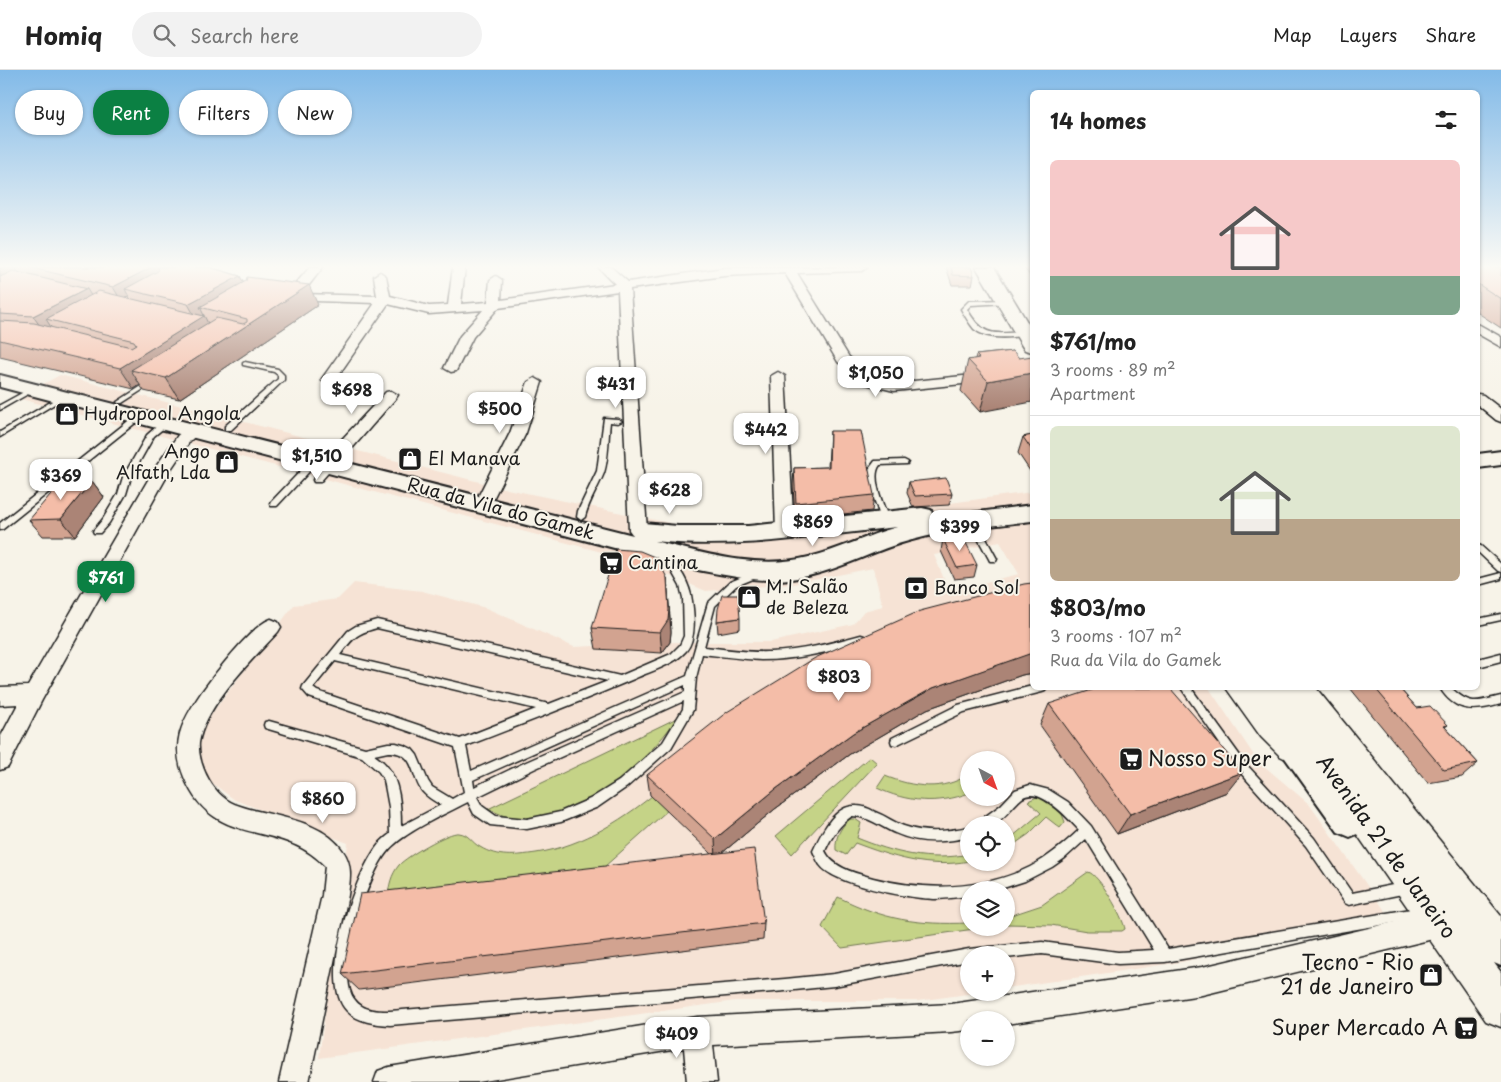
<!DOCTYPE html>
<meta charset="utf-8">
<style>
body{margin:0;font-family:"Playpen Sans",sans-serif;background:#f2f2f2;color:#222;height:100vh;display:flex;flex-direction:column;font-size:19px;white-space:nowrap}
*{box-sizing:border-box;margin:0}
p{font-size:16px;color:#767676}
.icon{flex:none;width:28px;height:28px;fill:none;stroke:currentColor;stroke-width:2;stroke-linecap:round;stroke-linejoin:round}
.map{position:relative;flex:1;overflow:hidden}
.side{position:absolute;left:1030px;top:20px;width:450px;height:600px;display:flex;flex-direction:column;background:#fff;border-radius:8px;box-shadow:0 1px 4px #0004}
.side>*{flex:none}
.top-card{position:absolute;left:15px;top:20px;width:475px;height:45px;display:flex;gap:10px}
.needle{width:32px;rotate:139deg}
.controls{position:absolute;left:960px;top:681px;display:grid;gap:10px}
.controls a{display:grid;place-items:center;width:55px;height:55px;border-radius:50%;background:#fff;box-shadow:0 1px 4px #0004;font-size:25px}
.price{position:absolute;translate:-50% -42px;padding:0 11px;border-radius:10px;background:#fff;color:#222;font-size:16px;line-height:32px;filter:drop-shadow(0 1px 2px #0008)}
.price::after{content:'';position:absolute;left:50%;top:30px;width:15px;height:11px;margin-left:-8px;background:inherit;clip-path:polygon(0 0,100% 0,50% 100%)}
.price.active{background:#0b8043;color:#fff}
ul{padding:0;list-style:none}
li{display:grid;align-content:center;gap:10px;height:265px;padding:0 20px}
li+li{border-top:1px solid #e0e0e0}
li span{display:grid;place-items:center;height:155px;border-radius:8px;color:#555}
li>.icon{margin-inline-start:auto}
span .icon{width:90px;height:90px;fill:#fffc;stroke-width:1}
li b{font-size:21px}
h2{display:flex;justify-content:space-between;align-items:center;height:60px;padding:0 20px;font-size:21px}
.chip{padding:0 18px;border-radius:22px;background:#fff;box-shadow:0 1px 4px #0004;font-size:18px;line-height:45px}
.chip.active{background:#0b8043;color:#fff}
header{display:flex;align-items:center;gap:30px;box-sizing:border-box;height:70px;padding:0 25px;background:#fff;border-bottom:1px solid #e0e0e0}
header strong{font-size:24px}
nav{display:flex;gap:28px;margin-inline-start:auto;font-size:18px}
.search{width:350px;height:45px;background:#f2f2f2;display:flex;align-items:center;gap:12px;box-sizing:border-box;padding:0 18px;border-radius:28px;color:#767676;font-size:19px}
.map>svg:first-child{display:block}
.built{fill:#f6e3d5;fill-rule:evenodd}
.green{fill:#c5d387;stroke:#707852}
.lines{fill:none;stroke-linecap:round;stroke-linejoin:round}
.service-casing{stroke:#1c1c1c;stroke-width:3}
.minor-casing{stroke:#1c1c1c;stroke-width:3}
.secondary-casing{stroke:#1c1c1c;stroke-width:4}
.primary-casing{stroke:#1c1c1c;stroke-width:3}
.service{fill:#f7f3e8;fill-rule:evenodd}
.minor{fill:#f7f3e8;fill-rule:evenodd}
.secondary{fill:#f7f3e8;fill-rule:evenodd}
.primary{fill:#f7f3e8;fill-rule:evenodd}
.wall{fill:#d2a390;stroke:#1c1c1c}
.shaded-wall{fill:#ab8476;stroke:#1c1c1c}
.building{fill:#f4bda8;stroke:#1c1c1c}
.labels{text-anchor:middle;stroke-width:4;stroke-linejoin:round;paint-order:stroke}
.poi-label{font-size:18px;fill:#1c1c1c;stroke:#f7f3e8;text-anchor:start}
.street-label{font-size:18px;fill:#1c1c1c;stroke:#f7f3e8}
.near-poi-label{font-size:21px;fill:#1c1c1c;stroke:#f7f3e8;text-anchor:end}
.near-street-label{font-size:21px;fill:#1c1c1c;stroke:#f7f3e8}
</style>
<header>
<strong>Homiq</strong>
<div class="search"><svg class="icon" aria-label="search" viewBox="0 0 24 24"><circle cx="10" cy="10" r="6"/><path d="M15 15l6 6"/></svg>Search here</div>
<nav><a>Map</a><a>Layers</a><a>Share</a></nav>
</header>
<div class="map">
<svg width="1501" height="1012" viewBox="0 0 1501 1012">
<rect width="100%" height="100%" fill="#f7f3e8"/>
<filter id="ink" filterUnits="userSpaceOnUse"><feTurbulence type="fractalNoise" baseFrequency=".02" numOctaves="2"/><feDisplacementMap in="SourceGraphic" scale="10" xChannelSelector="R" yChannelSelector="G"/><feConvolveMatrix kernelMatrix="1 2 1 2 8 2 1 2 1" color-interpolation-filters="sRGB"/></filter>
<g filter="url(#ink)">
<path class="built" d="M60,305l447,114 177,37 112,-2 236,-32v196h177l48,72 52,44 77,108 -204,50 -176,26v-33h-37v37l6,1 -58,8h-182l-416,57 29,-215 -113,-43 -34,-25 -8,-37 101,-133 44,-6 16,-16 68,8 64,17 88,39 102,-5h95l82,-18 11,-13 19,-5 -10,-38 -80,16 -87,7 -74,-31 -615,-162zM1000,472l19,32 -70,17 -15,-36zM969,690h37v38h-37zM969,755h37v37h-37zM969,820h37v38h-37z"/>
<path class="green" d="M677,648c-33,49 -101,106 -164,100 -8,-1 -17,-6 -25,-9z
M870,687l7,6 -85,91 -16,-18z
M969,704v19c-31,12 -63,9 -92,-5l8,-12c28,11 58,16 84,-2z
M663,717l15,14 -83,74 -207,22c1,-12 3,-22 11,-32 7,-8 50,-34 60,-32 10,1 13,10 21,14 18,11 35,9 56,6 48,-7 91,-36 127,-66z
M1039,726l21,13 5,13 -5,6 -14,-11 -17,17 -23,16v-8l35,-29 -13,-12z
M849,749h6l6,4 -4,15c37,15 72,24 112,16v7c-40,8 -77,-4 -114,-18l-9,12 -10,-5c-1,-13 4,-21 13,-31z
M1088,802c11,2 35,45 37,57l-3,2h-35l-36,-6 -45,-1v-7l36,-12z
M838,827c47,23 79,28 131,26v5h12l-139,20 -20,-21z"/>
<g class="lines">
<g class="service-casing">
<path id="service" d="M1004,230l3,2 -1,1 -35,2 -4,4c17,30 28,24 58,23l2,1v2c-16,3 -40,5 -53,-6 -5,-6 -9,-13 -13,-20l8,-8z
M245,292l33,7 6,6v5l-53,50h-6v-4l53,-47v-4l-4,-3 -31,-7v-2z
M151,310l3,2 -1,1 -31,20h-4l-1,-1z
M33,317l3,2 -1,1 -35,20v-5z
M64,324l3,2 -1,1 -66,40v-5z
M137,344h6l1,2 -141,113 -3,1v-7z
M604,348l14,1 4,2 -4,2 -8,-1c-2,17 -1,35 -6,51 -6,15 -15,28 -19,44l-4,3 -4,-3 1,-6 19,-40z
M163,351h3l4,2 -16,13 -23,41 -5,17 -17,29 -9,10h-6l-1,-2 10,-12 15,-25 5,-17 24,-42z
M312,389h6l1,2 -42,45h-6l-1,-2 1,-2z
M904,390l4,2 -1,2 -27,1c-10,12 4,41 9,55l-4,3 -3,-1 -13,-38v-15l6,-8z
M328,393h6l1,2 -15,17h-6l-1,-2 1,-2z
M972,447l4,3 21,39 -1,2h-6l-1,-2 -21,-39z
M1478,475l3,1 20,18v8l-3,-1 -20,-19z
M657,482c18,6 30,26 34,43 3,16 6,44 -5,56 -12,14 -33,19 -50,27 -56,24 -113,46 -170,68l5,25 216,-95 21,-73 22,-21 22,-9h6l1,2 -1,2 -22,9 -21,20 -11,41c22,2 44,6 66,5 31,-1 61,-9 91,-17l3,1 2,3 -2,3c-33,10 -69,18 -103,18 -20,-1 -39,-4 -59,-6l-6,24 -3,32 -22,38 -44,39 -29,20 -37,15 -34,7 -37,-4 -16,-11 -6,-12c-23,12 -66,31 -81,50 -19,23 -54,123 -32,148 8,11 23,11 35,11l395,-32 49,-5 135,-25 73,-7 76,10 36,-2 -68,-111 -21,19 -13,9 -27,14 -28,9h-28v6c-12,1 -24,3 -35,3 -25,-1 -100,-14 -114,-34 -3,-4 -5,-10 -7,-14 8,-17 21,-47 44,-45 6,0 13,3 18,6 11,4 21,12 32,15 20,7 41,4 62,0v10c-25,6 -50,7 -74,-4 -14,-6 -27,-17 -43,-17 -12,8 -21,21 -27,35 8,17 30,22 48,27 51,13 109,13 157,-11 19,-10 34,-23 49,-37 -10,-11 -40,-45 -57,-32 -10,8 -17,21 -29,26 -4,2 -11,1 -16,1l2,-4 22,-16 14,-15 15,-5 19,5 19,12 23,24 77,123 255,-42 4,2 2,4 -2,4 -262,45 -47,2 -76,-10 -36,4v-3h-37v6l-135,25 -49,5 -395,34c-15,-1 -32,-3 -43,-14 -30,-30 8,-138 32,-167 3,-4 7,-7 11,-10l-1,-27 -5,-27 -5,-8 -17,-15 -97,-29 -1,-3 1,-3 4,-1 96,27 23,-5h8l10,3 6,3 5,6 11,26 4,6 20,12 12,-7 -9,-45 -146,-50 -7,-8 1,-3 45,-55 8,-5 21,-6 243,56 51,-22 9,-9 4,-9 -1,-38 -3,-12 -9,-16 -17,-13 -1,-2zM377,558l231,53 -59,23 -209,-49c13,-17 15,-21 37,-27zM335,591l201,48 -76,30 -143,-48 -4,-3zM685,615v7l-159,70 -52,25 -1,-7zM684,631l-1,8 -20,33 -44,39 -29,18 -30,13 -33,7 -31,-3 -14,-10 -5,-9 57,-28zM388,682c28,0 22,22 34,39 5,6 12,10 19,14l-40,21c0,-19 -1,-45 -15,-61 -3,-4 -8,-7 -12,-10z
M1501,503v6l-23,6v-6z
M1501,544v6l-23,5v-6z
M1501,583v8l-23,6v-8z
M1032,616v2h15l-2,3 -3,1 -78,20 -68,33 -4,-1 -1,-3 1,-3 66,-33z
M1181,618h10l55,76 68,74 38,55 51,-10 4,2 2,4 -2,4 -58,12 -4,-2 -39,-57 -68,-76z
M1226,618h10l33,43 19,19 1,3 -1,3 -4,2 -4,-2 -19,-19z
M1440,618h11c20,18 25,14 50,8v8c-25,7 -45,10 -61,-16z"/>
</g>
<g class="minor-casing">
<path id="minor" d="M310,197h13l-21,27 75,2 -3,-20 6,-4 6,4 4,20 39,10 19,-1 5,-38h12l-4,37 27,-2 2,-22 6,-4 6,4 -1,20 114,-16 -17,-17h13l17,15 96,-14 144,-1 -6,4 -65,2 52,84 23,20 22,6 138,-14v8l-138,14 -32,-8 -24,-21 -53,-89 -61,3 -94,13 17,241 -3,4 -6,2 -6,-2 -3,-4 -11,-239 -120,17 -25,29 -17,34 -5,1 -7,-4 16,-32 23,-26 -54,4 -41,-10 -55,79 -5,1 -7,-4 54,-77 -88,-3 -2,-3 2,-3z
M1478,254l23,13v10l-23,-13z
M778,302l7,4 9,156 -3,4 -6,2 -6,-2 -3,-4 -5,-156z
M535,308l7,4 -16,51 -33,66h-12l-2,-4 31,-62 18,-51z
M391,321l7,4 -2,3 -54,62h-12l-2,-4 2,-4 56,-60z
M1478,324l5,1 18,14v13l-5,-2 -18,-15z
M194,355l8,5 -12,11 -19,28 -129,231 -34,67 -8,3v-32l18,-34 -18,1v-18l28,-1 127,-218 23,-33z
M271,549l7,3 3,5 -3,5c-26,28 -73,73 -79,111 -1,12 4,27 10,37 7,12 17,22 31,26 33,11 82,13 103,45 10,14 7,29 5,44l-39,187h-30l43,-187 3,-29c-46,-49 -111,-15 -141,-89 -14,-34 -2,-56 17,-84 13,-18 51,-68 70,-74z
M1433,843l9,4 4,9 -4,9 -9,4 -231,56 -196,29v-4h-37v10l-18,2 -238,13 4,37h-30l-3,-34 -206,34h-104l4,-11 11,-4 308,-50 254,-13 251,-37z"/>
</g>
<g class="secondary-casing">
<path id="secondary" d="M0,305l633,160 -2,-4 3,-6 9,-2 35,3h70l174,-18 9,2 2,8 99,-13v16c-40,5 -80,8 -120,19 -36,9 -68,28 -104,36 -37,9 -74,1 -110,-6l-698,-183zM897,457c-30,8 -58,23 -88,30 -51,13 -106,-4 -155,-16 81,9 161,-5 243,-14z
M1501,381v14l-23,3v-14z
M1235,618h32l95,122 5,11 -5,11 -12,5 -12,-5z"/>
</g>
<g class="primary-casing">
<path id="primary" d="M976,197h18l38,63v22l-7,-2 -3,-4z
M1256,618h60l185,228v50l-7,-3 7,9v55l-15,-6z"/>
</g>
<use href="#service" class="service"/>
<use href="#minor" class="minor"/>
<use href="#secondary" class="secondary"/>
<use href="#primary" class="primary"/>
</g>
<path class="wall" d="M0,197h209l31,9 3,6 75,23 -139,94 -35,-8 -4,-6 -6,4 -134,-32z
M946,197h25l3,9 -2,9h-20z
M1023,197h9v10h-1z
M1478,197h23v61l-23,-15z
M1013,281l-33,61 -19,-21 7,-31 7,-1 1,-4z
M830,361l44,64 -2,16 -77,8 -2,-34 1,-17 34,-1z
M1032,365v39l-14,-21 5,-16z
M92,411l12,16 -29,39h-32l-14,-16z
M909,412l43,12 -3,11 -36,2 -6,-14z
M943,469l34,26 -3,12 -20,2 -13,-28z
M667,508l4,54 -1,10 -8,11 -66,-4 -4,-21z
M1032,513v90l-10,2 -95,34 -77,45 -75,55 -53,44 42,70 -1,17 -404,50 -17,-16 370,-120 -62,-59 -3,-20z
M740,548v11l-22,4 -1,-12z
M1350,618h49l18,20 31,17 -3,2 33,36 -16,14 -34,6z
M1049,634l178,88 -110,42 -77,-109z"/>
<path class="shaded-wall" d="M4,197h11l10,16 -25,12v-26z
M152,197h6l9,17 -42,5 7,14 -7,4 -12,-20z
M240,206l9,19 -49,12 14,29 -83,34 9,15 -6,4 -14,-21 77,-48 -9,-16z
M309,215l9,20 -139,94 -13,-21z
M87,219l12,20 -53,10 8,13 -7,4 -14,-20z
M1032,303v29l-52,10 8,-31z
M92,411l12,16 -29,39 -14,-17z
M667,508l4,54 -1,10 -8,11 -2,-21z
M1030,583h2v20l-10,2 -95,34 -77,45 -75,55 -59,49 -1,-19 61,-50 77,-56 80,-45z
M1243,702l-16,20 -110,42 13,-20z"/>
<path class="building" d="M28,197h124l-39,20z
M159,197h50l31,9 -52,28 -63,-15 33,-18z
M951,197h20l3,9 -21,-1z
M1478,197h23v32l-23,-15z
M13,201l74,18 -54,27 -33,-2v-37z
M247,207l62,8 -143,93 -35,-8 85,-52 27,6 4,-2v-3l-47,-12 46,-26z
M99,221l105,25 -84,52 -120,-28v-19l34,2 97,24 5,-3 -2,-3 -88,-22z
M1013,281l6,7 13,-2v17l-44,8 -20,-21 11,-2 -3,-3z
M830,361h31l13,64 -78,8 -2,-35 35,-1z
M1032,365v15l-9,-13z
M946,408l6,16 -37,2 -6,-14z
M92,411l-31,38 -32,1 32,-38z
M963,467l14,28 -20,3 -14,-29z
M616,479l24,2 17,7 10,20 2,32 -1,10 -8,12 -68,-4z
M1032,513v70l-99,35 -80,45 -77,56 -61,50 -68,-64 80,-63 88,-54 105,-47 104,-27z
M722,525h16l2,23 -23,3 1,-12z
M1098,618h72l73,84 -113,42 -81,-110z
M1375,618h24l18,20 13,-2 18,19 -4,1 34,37 -34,7z
M754,779l10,74 -422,51 18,-80z"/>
</g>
<linearGradient id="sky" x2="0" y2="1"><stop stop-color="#82bae8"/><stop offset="0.58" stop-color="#fbfaf5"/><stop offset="1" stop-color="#fbfaf5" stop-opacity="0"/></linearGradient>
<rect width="1501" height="339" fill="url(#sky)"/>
<defs>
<g id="shop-square" transform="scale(1.25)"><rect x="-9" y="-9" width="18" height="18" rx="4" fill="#1c1c1c" stroke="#f7f3e8"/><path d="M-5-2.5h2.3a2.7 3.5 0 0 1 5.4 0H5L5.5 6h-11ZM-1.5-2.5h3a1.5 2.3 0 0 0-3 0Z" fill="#fff"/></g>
<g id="supermarket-square" transform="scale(1.25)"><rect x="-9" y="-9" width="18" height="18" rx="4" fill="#1c1c1c" stroke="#f7f3e8"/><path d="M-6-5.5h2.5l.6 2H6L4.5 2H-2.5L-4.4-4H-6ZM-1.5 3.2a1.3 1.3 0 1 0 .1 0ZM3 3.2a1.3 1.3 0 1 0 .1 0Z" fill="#fff"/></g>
<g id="bank-square" transform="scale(1.25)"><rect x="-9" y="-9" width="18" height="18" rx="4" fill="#1c1c1c" stroke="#f7f3e8"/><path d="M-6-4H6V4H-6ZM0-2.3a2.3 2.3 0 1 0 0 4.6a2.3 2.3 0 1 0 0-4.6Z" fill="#fff"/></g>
</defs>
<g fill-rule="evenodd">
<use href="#shop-square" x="67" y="344"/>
<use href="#shop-square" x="410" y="389"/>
<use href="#shop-square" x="227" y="392"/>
<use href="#supermarket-square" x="611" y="493"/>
<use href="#bank-square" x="916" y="518"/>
<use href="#shop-square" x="749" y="527"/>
<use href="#supermarket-square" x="1131" y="689"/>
<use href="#shop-square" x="1431" y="905"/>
<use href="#supermarket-square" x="1466" y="958"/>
</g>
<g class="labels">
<g class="poi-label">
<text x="84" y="350">Hydropool Angola</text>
<text x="210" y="388" text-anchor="end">Ango<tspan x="210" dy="21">Alfath, Lda</tspan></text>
<text x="428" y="395">El Manava</text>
<text x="628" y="499">Cantina</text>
<text x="766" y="523">M.I Salão<tspan x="766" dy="21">de Beleza</tspan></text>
<text x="934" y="524">Banco Sol</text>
</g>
<g class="street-label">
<text transform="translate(501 439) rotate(15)" y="6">Rua da Vila do Gamek</text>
</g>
<g class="near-poi-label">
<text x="1148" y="696" text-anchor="start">Nosso Super</text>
<text x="1414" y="900">Tecno - Rio<tspan x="1414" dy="24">21 de Janeiro</tspan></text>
<text x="1448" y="965">Super Mercado A</text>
</g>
<g class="near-street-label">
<text transform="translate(1386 777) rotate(54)" y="7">Avenida 21 de Janeiro</text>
</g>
</g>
</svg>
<div class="controls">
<a><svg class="needle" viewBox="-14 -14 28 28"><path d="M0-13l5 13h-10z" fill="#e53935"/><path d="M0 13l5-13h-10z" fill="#767676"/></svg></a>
<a><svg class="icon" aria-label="locate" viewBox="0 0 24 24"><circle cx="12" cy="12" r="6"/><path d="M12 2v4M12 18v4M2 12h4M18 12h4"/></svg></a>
<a><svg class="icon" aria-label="layers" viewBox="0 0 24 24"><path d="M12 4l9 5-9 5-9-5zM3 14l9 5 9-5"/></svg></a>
<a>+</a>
<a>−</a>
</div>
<b class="price" style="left:876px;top:328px">$1,050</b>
<b class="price" style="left:616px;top:339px">$431</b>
<b class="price" style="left:352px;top:345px">$698</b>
<b class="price" style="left:500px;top:364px">$500</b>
<b class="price" style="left:766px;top:385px">$442</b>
<b class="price" style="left:317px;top:411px">$1,510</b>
<b class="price" style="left:61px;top:431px">$369</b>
<b class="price" style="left:670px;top:445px">$628</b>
<b class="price" style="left:813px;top:477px">$869</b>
<b class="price" style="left:960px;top:482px">$399</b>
<b class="price active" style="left:106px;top:533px">$761</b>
<b class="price" style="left:839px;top:632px">$803</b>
<b class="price" style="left:323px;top:754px">$860</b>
<b class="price" style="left:677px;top:989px">$409</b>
<div class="top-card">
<a class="chip">Buy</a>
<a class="chip active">Rent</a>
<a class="chip">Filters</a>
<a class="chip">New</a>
</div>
<section class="side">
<h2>14 homes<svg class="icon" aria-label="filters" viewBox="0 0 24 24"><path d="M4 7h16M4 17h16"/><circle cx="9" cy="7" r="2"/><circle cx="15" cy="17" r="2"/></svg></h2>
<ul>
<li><span style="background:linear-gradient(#f6c9c9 75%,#7fa58c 0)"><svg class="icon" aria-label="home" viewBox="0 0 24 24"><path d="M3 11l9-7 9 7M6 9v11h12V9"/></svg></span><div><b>$761/mo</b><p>3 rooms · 89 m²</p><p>Apartment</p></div></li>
<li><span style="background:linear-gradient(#dfe7d0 60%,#b9a48a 0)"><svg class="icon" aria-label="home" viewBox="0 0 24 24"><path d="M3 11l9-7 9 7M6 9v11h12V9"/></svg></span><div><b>$803/mo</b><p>3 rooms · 107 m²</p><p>Rua da Vila do Gamek</p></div></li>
</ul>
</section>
</div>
